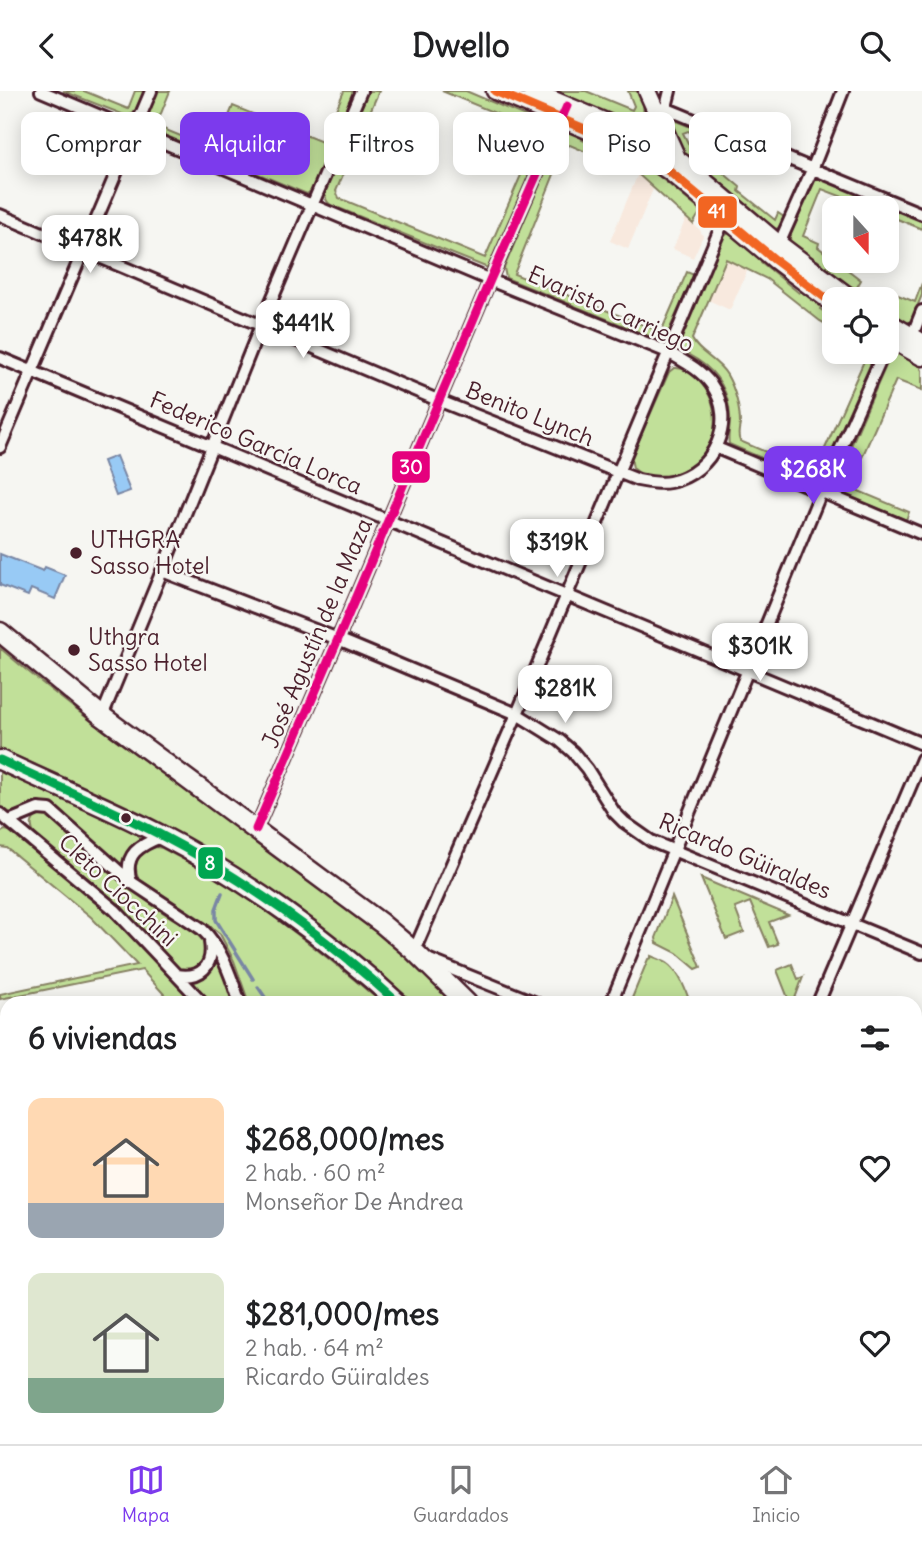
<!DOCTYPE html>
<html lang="es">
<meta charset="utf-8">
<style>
body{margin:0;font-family:Delius,sans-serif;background:#f6f6f6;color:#202124;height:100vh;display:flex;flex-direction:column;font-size:26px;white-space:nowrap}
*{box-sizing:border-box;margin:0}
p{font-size:23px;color:#757577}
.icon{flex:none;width:38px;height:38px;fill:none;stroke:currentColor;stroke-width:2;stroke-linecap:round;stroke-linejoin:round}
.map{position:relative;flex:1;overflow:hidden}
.panel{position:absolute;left:0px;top:905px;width:922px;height:450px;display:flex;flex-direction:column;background:#fff;border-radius:21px 21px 0 0;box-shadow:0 4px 18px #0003}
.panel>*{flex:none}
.guide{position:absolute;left:21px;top:21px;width:880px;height:63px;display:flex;gap:14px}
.needle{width:46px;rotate:159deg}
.tools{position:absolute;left:822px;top:105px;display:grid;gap:14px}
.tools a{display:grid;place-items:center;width:77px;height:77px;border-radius:14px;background:#fff;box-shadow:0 4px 18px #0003;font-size:35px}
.price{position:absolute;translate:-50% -60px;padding:0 16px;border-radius:14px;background:#fff;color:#222;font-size:23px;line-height:46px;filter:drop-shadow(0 2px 4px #0008)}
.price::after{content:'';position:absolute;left:50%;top:42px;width:21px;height:16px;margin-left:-10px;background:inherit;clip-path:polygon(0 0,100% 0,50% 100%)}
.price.on{background:#7c3aed;color:#fff}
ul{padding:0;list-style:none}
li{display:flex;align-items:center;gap:21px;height:175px;padding:0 28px}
li span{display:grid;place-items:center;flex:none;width:196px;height:140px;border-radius:14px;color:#555}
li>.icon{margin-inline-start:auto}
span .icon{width:84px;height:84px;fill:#fffc;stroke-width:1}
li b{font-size:30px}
h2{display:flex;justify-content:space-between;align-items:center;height:84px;padding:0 28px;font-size:30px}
.pill{padding:0 24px;border-radius:14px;background:#fff;box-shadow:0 4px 18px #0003;font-size:24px;line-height:63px}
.pill.on{background:#7c3aed;color:#fff}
header{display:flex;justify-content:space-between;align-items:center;height:91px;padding:0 28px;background:#fff;font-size:32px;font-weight:700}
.dock{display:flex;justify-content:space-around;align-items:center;height:98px;border-top:2px solid #e0e0e0;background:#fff;font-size:19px;color:#757577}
.dock a{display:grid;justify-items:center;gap:4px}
.dock .on{color:#7c3aed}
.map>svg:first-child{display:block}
.built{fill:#f8e9de}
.green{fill:#c1e099;stroke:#868062;stroke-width:2}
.water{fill:#98caf5;stroke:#7986a4;stroke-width:2}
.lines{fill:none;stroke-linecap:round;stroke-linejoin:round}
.stream{stroke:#7986a4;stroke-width:3.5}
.minor-casing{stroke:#4a1f2b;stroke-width:16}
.secondary-casing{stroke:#4a1f2b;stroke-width:21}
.primary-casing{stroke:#4a1f2b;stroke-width:23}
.minor{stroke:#f6f6f2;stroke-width:10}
.secondary{stroke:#f6f6f2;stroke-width:16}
.primary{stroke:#f6f6f2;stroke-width:18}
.bus-1-casing{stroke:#f6f6f2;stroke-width:14}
.bus-2-casing{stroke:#f6f6f2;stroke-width:14}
.bus-3-casing{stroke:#f6f6f2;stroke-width:14}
.bus-1{stroke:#f26522;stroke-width:9}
.bus-2{stroke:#00a651;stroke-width:9}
.bus-3{stroke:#e5007d;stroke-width:9}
.poi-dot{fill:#4a1f2b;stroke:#f6f6f2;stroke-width:2.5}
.labels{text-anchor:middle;stroke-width:5;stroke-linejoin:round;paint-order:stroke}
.street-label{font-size:23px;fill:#4a1f2b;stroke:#f6f6f2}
.poi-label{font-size:23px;fill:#4a1f2b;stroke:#f6f6f2;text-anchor:start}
.line-badge{stroke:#f6f6f2;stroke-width:2.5}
.badge-label{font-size:19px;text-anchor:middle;font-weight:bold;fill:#fff}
</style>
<header><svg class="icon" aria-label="back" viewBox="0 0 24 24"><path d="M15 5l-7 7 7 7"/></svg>Dwello<svg class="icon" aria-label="search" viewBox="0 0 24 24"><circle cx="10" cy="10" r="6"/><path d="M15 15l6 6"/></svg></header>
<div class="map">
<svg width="922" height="1353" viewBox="0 0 922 1353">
<rect width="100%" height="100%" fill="#f6f6f2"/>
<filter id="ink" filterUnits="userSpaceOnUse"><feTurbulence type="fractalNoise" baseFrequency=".0143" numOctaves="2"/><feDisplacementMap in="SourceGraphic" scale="14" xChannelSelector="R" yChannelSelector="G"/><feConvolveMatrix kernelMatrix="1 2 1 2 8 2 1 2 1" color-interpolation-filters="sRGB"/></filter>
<g filter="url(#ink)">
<path class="built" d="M638,83l16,13 -26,62 -18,-8z
M686,127l14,12 3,6 -10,22 -20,-9z
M726,168l22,10 -18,41 -22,-10z"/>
<path class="green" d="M63,0h21l44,18 7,-18h9l-10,22 -7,3z
M158,0h12l-12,30 3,7 54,22 18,-44 89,36 22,-51h10l-41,98 -6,5 -155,-64c-9,-11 1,-27 6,-39z
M368,0h11l-43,100 3,7 146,60 53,-122 -2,-6 -94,-39h24l66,28 2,-5c9,4 15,5 16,16l-57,131 -5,7 -157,-63c-6,-4 -7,-9 -5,-16z
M549,0h37l46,19 2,-4 -6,-15h11c5,13 9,28 -7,34z
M676,30l79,32 -2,6 -65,-28 -5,2 5,10 52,44 -1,4 36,29 3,-7 6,4 -5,10 -6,4 -90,-78 -12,-26 2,-5z
M567,39l17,5 -2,5 32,13 3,-4 44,23 -1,5 41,34 -8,13 -55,-50 -68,-29 -5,2 -51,127 147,58 26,-60 7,3 -27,60 -11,4 -150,-61 -2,-10 57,-134z
M818,87l104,42v9l-35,-14v-7h-16l-49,-19 -19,47 16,7 -1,4 43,33 -5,9 -4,-2 -3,3 -3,-2 1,-4 -30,-24 -4,3 -22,-17 -1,-6 1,-7 24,-52z
M729,142h1l33,24 -2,5 38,31 4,-4 20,15 -3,5 15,10v10l-15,-8 -53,-42 -41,-20 -34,80c7,15 26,20 35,36 8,14 13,33 13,49 -1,7 -3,11 0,17l73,31 2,-1 53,-119h8l-55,123 -5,4 -3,1 -84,-36c-2,-9 2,-18 1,-27 -1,-23 -11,-43 -31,-56 -6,-4 -13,-7 -19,-11l-1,-8 44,-105z
M922,192v12l-11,26 -5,2 -12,-5 3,-5 -8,-4 5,-12 2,1 2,-3 17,7z
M896,262h6l20,11 -1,5 1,1v20l-26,-10 -47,107 60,25 -3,8 -65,-27c-5,-4 -5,-9 -4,-15l51,-117z
M674,277c10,-1 17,5 24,12 20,19 23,54 4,76 -14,17 -51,30 -69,12l-2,-10 38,-86z
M0,557c54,46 111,89 169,130 68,49 137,96 202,148 30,23 55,50 82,77h-40c-119,-112 -264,-190 -413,-254z
M0,681l135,59 6,4c-5,13 -15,15 -19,32l-2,1c-14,-14 -59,-62 -75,-64 -14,-1 -25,8 -38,9l-7,-5z
M42,723l8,1c38,34 74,72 117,100 14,9 36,18 40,35l-5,16 -15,6 -8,-3 -68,-69 -76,-65c-6,-9 -4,-18 7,-21z
M5,739l9,2 97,80 85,91h-24l-30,-33 -142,29v-5l137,-29 -46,-48 -84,-69 -7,-1v-14z
M156,756l6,1c20,11 42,22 61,34 56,36 109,78 159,121h-133l-15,-42 -14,-27 -12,-10 -69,-45c-8,-16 0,-28 17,-32z
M701,787l87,37 -19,7 9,22 -9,3 -19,-45 -15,6 9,24 -18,7z
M672,806l29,70 -5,2 -19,-16 -20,-10 -1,-5z
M651,865c5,2 11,4 16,7 12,8 19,27 23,40h-60l18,-44 3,-1z
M218,872l4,7 10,33h-21l-16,-17 -1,-6c9,-5 16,-6 20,-16z
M792,873l6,15 5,-2 -9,24 3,2h-7l-13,-33z
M589,1348h114l3,5h-114z
M725,1348h89l3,5h-90z"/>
<path class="water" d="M116,365l14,35 -14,5 -13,-35z
M0,463l43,17 2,-4 20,8 -10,24 -24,-10 -3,7 -28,-11z
M480,1348h109l3,5h-109z"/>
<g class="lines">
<path class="stream" d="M222,802l-6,16v11l37,59
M258,896l11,16"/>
<g class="minor-casing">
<path id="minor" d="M655,18l10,-1 257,106
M664,24l6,-24
M0,124l440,186 198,79c11,2 22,4 32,2 44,-9 68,-61 41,-98 -11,-15 -28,-23 -43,-32l-178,-72 -449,-189
M779,153l33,-74 31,-79
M907,245h5l10,-25
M0,267l922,386
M0,356l151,-356
M717,357l205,86
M162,480l176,68 179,75 42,26 14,12 14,17 27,43 10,10 27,19 271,112
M102,625l60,-145 99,-246 100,-234
M0,723l115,96 88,93
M9,730l29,-12 12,1 81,72
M256,738l82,-190 152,-359 73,-165
M163,745c-23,9 -41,18 -32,46l71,47c20,19 29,48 38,74
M414,860l103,-237 208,-497
M427,868l109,44
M177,884c24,4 37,-9 33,-33
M611,912l210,-511 63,-140
M818,912l104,-244
M915,1071l7,3
M915,1176l7,-16
M915,1278l7,3
M451,1348l3,5"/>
</g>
<g class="secondary-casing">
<path id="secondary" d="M495,0l144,61 31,20 105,88 60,45
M532,0l100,42 28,14 23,16 96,81 73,55
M647,0l31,69
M887,230l35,21
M887,246l35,20"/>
</g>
<g class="primary-casing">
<path id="primary" d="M0,541l102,84 279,207 33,28 53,52
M0,669c53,25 107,47 159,74 83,43 171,106 239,169
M714,1348l3,5
M828,1348l3,5"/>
</g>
<use href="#minor" class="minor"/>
<use href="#secondary" class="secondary"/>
<use href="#primary" class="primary"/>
<g class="bus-1-casing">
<path id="bus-1" d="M495,0l144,61 31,20 105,88 60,45"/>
</g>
<g class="bus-2-casing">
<path id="bus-2" d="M0,669c53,25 107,47 159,74 83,43 171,106 239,169"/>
</g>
<g class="bus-3-casing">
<path id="bus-3" d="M256,738l82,-190 152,-359 77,-174"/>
</g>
<use href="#bus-1" class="bus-1"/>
<use href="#bus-2" class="bus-2"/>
<use href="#bus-3" class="bus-3"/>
</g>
</g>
<g class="poi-dot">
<circle cx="76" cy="462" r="7"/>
<circle cx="74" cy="559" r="7"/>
<circle cx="126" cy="727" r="6"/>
</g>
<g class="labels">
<g class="street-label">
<text transform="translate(611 218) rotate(24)" y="8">Evaristo Carriego</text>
<text transform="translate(530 323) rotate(22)" y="8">Benito Lynch</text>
<text transform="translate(256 352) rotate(23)" y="8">Federico García Lorca</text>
<text transform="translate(317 542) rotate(-67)" y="8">José Agustín de la Maza</text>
<text transform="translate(745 765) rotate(23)" y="8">Ricardo Güiraldes</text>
<text transform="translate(118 799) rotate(43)" y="8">Cleto Ciocchini</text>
</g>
<g class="poi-label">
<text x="90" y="457">UTHGRA<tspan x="90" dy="26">Sasso Hotel</tspan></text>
<text x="88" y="554">Uthgra<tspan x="88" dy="26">Sasso Hotel</tspan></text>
</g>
</g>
<g class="line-badge">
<rect x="697" y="104" width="41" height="34" rx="7" fill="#f26522"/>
<rect x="391" y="359" width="40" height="34" rx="7" fill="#e5007d"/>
<rect x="197" y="755" width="27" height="34" rx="7" fill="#00a651"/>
</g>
<g class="badge-label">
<text x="717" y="127">41</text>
<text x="411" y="383">30</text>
<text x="210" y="779">8</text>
</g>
</svg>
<div class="tools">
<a><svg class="needle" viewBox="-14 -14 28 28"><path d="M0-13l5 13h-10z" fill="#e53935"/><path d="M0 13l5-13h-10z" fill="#757577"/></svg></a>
<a><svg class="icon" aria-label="locate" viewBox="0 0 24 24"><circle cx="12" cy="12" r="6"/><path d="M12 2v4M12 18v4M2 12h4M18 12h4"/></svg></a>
</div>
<b class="price" style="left:90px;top:184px">$478K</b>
<b class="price" style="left:303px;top:269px">$441K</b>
<b class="price on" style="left:813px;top:415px">$268K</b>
<b class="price" style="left:557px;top:488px">$319K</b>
<b class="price" style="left:760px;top:592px">$301K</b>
<b class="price" style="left:565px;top:634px">$281K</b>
<div class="guide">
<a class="pill">Comprar</a>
<a class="pill on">Alquilar</a>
<a class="pill">Filtros</a>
<a class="pill">Nuevo</a>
<a class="pill">Piso</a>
<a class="pill">Casa</a>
</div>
<section class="panel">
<h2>6 viviendas<svg class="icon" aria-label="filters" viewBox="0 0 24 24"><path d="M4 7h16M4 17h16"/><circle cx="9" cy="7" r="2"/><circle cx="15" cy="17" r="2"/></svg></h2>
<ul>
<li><span style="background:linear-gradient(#ffd9b3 75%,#9aa5b1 0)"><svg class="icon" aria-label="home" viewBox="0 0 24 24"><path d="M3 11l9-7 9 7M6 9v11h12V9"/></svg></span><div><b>$268,000/mes</b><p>2 hab. · 60 m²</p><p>Monseñor De Andrea</p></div><svg class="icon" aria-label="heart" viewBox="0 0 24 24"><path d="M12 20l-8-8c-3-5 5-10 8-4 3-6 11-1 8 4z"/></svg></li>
<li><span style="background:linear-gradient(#dfe7d0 75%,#7fa58c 0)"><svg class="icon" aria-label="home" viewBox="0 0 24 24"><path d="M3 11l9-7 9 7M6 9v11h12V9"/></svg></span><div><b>$281,000/mes</b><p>2 hab. · 64 m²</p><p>Ricardo Güiraldes</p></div><svg class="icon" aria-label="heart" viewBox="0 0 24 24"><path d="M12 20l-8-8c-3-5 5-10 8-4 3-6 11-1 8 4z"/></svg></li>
</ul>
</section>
</div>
<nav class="dock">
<a class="on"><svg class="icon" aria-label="map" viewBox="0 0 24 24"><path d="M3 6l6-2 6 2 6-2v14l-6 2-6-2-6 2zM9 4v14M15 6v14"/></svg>Mapa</a>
<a><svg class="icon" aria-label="saved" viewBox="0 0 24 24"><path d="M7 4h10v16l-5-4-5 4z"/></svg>Guardados</a>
<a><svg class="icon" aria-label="home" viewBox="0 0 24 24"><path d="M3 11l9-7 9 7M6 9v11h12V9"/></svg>Inicio</a>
</nav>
